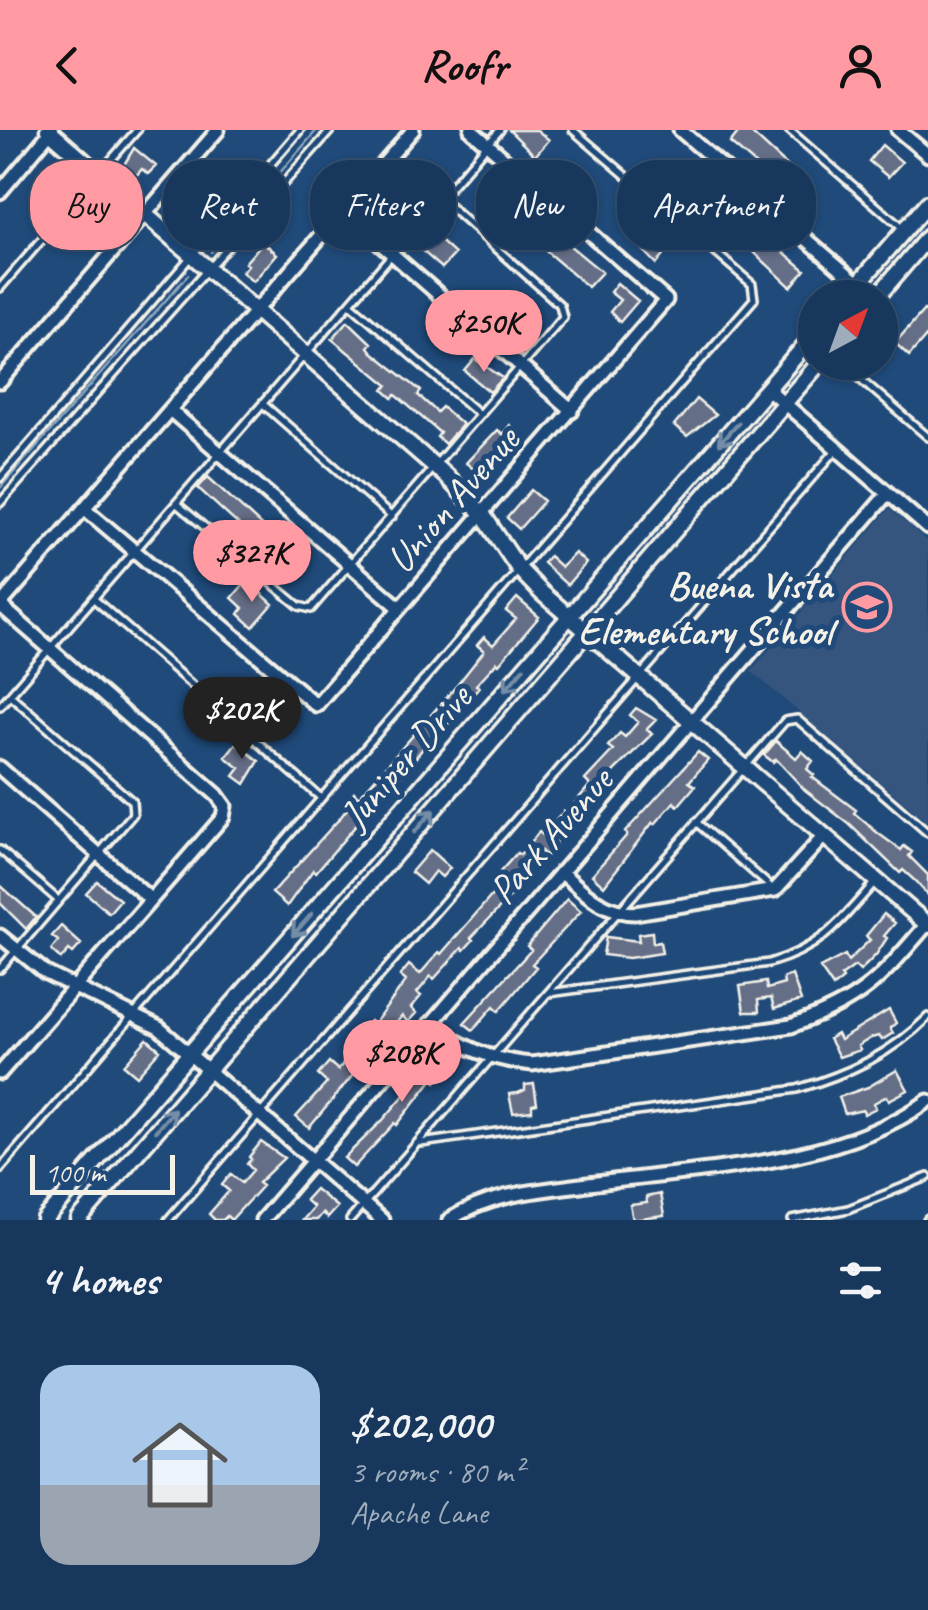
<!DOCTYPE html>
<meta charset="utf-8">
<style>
body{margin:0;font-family:Caveat,sans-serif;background:#244365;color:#f1f3f6;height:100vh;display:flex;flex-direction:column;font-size:38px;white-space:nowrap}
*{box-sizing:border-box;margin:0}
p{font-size:32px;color:#9eacbb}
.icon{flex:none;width:55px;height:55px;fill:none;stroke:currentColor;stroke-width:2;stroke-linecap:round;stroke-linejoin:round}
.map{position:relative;height:1090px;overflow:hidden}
.side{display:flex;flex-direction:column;background:#17385c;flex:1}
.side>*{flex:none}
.top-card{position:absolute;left:30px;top:30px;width:870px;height:90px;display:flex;gap:20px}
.needle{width:65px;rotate:41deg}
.controls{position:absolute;left:798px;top:150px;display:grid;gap:20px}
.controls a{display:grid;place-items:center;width:100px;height:100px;border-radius:50%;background:#17385c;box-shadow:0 2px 8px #0004,0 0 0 2px #365272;font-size:50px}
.scale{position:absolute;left:30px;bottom:25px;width:145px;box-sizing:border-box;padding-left:10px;border:5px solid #f4f1e8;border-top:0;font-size:28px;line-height:35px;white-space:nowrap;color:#f4f1e8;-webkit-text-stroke:8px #1f4a7a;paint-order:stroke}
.price{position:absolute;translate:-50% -85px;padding:0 22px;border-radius:35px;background:#ff9aa2;color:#111;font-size:32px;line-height:65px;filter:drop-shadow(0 2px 5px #0008)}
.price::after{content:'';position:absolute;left:50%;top:60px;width:30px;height:22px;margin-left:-15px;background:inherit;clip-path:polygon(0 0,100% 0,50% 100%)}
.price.current{background:#222;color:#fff}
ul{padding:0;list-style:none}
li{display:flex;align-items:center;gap:30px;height:250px;padding:0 40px}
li+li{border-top:2px solid #365272}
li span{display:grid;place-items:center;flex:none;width:280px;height:200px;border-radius:30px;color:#555}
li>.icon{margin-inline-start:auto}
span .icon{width:120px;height:120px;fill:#fffc;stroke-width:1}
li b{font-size:42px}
h2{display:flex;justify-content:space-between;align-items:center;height:120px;padding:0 40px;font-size:42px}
.chip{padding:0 35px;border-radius:40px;background:#17385c;box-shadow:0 2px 8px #0004,0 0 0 2px #365272;font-size:35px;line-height:90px}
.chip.current{background:#ff9aa2;color:#111}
header{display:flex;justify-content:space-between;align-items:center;height:130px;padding:0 40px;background:#ff9aa2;color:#111;font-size:45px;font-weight:700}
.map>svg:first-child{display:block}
.built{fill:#34557e}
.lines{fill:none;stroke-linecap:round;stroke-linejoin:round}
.stream{stroke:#90a9c2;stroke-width:2.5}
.building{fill:#656e87;stroke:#f4f1e8;stroke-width:2.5}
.service-casing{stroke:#f4f1e8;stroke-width:12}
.minor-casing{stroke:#f4f1e8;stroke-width:19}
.tertiary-casing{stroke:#f4f1e8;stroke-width:21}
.service{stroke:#1f4a7a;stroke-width:5}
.minor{stroke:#1f4a7a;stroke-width:11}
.tertiary{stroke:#1f4a7a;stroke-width:14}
.oneway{stroke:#748da6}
.labels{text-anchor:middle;stroke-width:10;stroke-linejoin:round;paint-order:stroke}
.street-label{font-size:40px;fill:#f4f1e8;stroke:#1f4a7a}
.poi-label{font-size:40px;font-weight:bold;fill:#f4f1e8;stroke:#1f4a7a;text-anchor:end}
</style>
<header><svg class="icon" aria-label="back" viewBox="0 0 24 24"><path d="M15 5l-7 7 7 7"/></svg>Roofr<svg class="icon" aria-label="person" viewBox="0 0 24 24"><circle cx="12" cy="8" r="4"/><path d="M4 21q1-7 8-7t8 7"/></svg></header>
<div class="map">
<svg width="928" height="1090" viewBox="0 0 928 1090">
<rect width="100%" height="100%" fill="#1f4a7a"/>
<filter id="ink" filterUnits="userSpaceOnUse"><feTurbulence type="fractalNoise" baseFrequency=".01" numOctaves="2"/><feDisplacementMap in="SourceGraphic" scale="20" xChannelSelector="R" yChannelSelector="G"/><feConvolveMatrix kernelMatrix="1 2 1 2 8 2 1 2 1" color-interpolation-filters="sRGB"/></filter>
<g filter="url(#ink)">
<path class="built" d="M889,379l39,33v281l-177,-152z"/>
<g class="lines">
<path class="stream" d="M211,122l106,-122
M0,358l188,-213"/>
</g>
<path class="building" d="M509,0h28l12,10 -14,16z
M740,0h8l46,42 -12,15 -52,-44z
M882,15l20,17 -14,15 -19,-16z
M134,18l22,18 -8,8 -6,-5 -8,9 -12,-10z
M704,52l22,19 -11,14 -23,-20z
M525,79l77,63 -14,15 -75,-64z
M434,87l9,9 -9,9 21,19 -13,14 -30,-26z
M641,94l14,12 3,-4 14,13 -16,19 -26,-27z
M752,95l53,45 -14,17 -51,-48z
M263,112l14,12 -24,28 -11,-10 6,-7 -3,-2z
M617,153l21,18 -18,21 -10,-10 10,-12 -10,-8z
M924,180l4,3v21l-19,22 -14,-13z
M348,191l23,22 -3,4 4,5 49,39 -3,4 19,17 5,-5 20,17 -17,20 -8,-7 3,-4 -44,-38 -3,3 -9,-8 4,-5 -56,-46z
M475,229l28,19 -13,14 -25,-21z
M696,269l19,16 -28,22 -13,-11z
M509,295l14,13 -19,22 -2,-1 -8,9 -8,-7 -9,11 -11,-9 31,-33 5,4z
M208,347l58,53 -10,11 -58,-53z
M531,360l13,11 -25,28 -12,-11z
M575,423l11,10 -19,22 -24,-22 6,-7 12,11z
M243,455l14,12 4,-4 12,11 -20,23 -14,-13 4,-6 -11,-10z
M517,468l22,19 -40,47 -2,-2 -21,23 3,2 -24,25 2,2 -7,8 -20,17 -27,35 -11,9 -76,89 -3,-2 -26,36 -15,-13 68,-75 10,-13 -3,-3 7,-10 5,5 99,-113 26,-33 -7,-6 7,-8 9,8 23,-26 -10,-8z
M636,578l20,12 -9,9 5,5 -38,37 -6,12 -55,61 2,1 -9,11 -5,-5 -24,23 5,5 -10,12 2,2 -43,45 2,2 -9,10 -2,-2 -28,31 -3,-3 -14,17 4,3 -10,12 5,5 -8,9 -6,-6 -93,112 -13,-11 31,-34 -9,-8 11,-13 9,8 31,-37 -5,-5 6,-7 4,3 32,-43 -6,-5 9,-11 11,9 19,-22 2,2 66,-76 -7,-6 17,-19 3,2 19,-23 4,3 21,-24 2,2 24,-28 -5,-5 28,-30 -5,-4 12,-13 5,4 13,-15 -8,-7z
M776,611l20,17 6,-7 11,10 -6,8 7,6 -2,2 44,33 -2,3 25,21 22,16 3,-4 8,6 -3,4 19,19v20l-14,-15 -11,-10 -3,3 -51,-49 -44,-34 -29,-31 -3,3 -9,-7z
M236,613l23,18 -14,23 -11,-8 6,-8 -15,-11z
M698,622l10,8 -19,22 6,4 -17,20 -4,-4 -19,22 -2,-2 -49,64 -12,-11 35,-40 -2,-3z
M430,720l20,18 -8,9 -7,-6 -10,13 -14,-12z
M97,751l23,19 -11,13 -23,-20z
M0,755l36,32 -10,12 -26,-26z
M567,769l14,12 -49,53 4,3 -37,44 -5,-5 -21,24 -9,-7 67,-73 -4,-4z
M884,784l11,9 -11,13 3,2 -11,17 -16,16 -5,-5 -14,10 2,3 -10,8 -13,-19 25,-13 3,6 22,-21 -4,-4z
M61,796l20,18 -8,9 -4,-3 -8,9 -10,-9 7,-9 -6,-5z
M652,802l1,11 7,-1 2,11 -33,5 -26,-3 3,-18 33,4 -1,-7z
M792,845l9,26 -27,8 -3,-11 -13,2 1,12h-15l-4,-26 26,-4 1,7 17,-5 -1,-6z
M889,880l7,13 -6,5 3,5 -11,7 -3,-4 -8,2 -13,8 2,4 -21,7 -10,-18 8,-5 3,6z
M147,909l13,11 -23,26 -13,-11z
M439,921l14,12 -17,19 -3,-3 -36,46 -2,-2 -41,44 -10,-9 39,-38 23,-27 -4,-4z
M897,940l11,20 -19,10 -2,-4 -13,7 2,5 -12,6 -1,-4 -18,4 -6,-17 29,-10z
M534,954l3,20 -5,1v6l-19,2 -4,-19 9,-1 7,-3v-5z
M261,1012l23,16 -26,25 4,3 -31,34 -4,-4 -4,4h-8l-6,-6 20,-23 -7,-6 9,-11 11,9 11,-13 -6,-6 4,-5 -2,-2z
M315,1059l22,18 -10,11 -5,-5 -6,7h-14l11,-13 -8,-7z
M660,1064l4,22 -31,4 -3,-15 17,-2 -1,-6z"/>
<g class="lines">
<g class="service-casing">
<path id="service" d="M789,0l115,100
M0,158l137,-158
M351,174l128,110
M841,232l87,75
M263,274l129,113
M0,348l300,-348
M0,373l331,-373
M177,374l122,102 12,3 252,-292 -3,-12 -119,-106
M94,469l227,199
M0,576l500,-576
M696,692l77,67
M0,720l58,50
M0,839l133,-155 -1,-13 -122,-106
M549,863l220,-30c54,-16 70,-40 106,-81
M421,1013l376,-54c51,-15 93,-34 131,-72
M0,1039l754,-870 -2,-15 -179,-154
M168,1090l669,-771
M350,1090l435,-499 12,-2 131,114
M792,1090l56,-11 80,-32
M927,1090l1,-1"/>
</g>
<g class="minor-casing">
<path id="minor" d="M680,0l195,168
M898,0l30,25
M0,62l52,-62
M343,81l229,200
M0,252l218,-252
M768,259l160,139
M170,280l230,198
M84,378l232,197 350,-405 -195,-170
M0,475l413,-475
M0,638l151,132
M561,742c24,21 41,40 74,41l140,-23 49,-54
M0,806l46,37 113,55 223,192
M429,894c33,24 62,36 103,40l259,-38c73,-26 88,-46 137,-103
M0,943l223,-256 2,-11 -8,-11 -217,-190
M262,1090l626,-727
M449,1090c41,-26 86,-29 132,-35 111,-15 255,-18 347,-84"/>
</g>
<g class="tertiary-casing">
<path id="tertiary" d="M48,0l398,346 37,39 36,54 23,24 386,332
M846,168l82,-95
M876,168l52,-61
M45,1090l770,-886
M79,1090l741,-858"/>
</g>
<use href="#service" class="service"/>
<use href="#minor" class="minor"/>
<use href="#tertiary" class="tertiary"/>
</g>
<defs><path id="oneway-shaft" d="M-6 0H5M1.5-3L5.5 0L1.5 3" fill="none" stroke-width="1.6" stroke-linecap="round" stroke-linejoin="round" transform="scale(2.5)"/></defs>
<g class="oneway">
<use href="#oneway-shaft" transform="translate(728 304) rotate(131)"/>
<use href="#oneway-shaft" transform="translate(514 549) rotate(131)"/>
<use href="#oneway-shaft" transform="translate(424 691) rotate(-49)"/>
<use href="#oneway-shaft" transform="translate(302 795) rotate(131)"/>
<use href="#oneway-shaft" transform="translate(165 990) rotate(-49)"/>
</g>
</g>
<defs>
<g id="school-ring" transform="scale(2.5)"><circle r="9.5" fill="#1f4a7a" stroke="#ff9aa2" stroke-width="1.5"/><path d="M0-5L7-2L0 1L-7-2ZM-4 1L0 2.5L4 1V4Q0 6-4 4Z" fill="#ff9aa2"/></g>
</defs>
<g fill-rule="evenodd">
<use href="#school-ring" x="867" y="477"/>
</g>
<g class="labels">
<g class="street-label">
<text transform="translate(452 369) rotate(-49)" y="14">Union Avenue</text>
<text transform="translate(405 626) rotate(-49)" y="14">Juniper Drive</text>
<text transform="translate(550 705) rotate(-49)" y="14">Park Avenue</text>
</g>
<g class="poi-label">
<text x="832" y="468">Buena Vista<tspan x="832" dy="46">Elementary School</tspan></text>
</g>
</g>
</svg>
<div class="controls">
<a><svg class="needle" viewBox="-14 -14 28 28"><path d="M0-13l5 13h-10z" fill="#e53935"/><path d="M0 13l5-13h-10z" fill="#9eacbb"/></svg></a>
</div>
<div class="scale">100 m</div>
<b class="price" style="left:484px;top:245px">$250K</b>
<b class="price" style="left:252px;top:475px">$327K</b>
<b class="price current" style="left:242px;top:632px">$202K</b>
<b class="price" style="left:402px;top:975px">$208K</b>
<div class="top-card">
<a class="chip current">Buy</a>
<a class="chip">Rent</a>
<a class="chip">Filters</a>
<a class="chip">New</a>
<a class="chip">Apartment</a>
</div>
</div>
<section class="side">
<h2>4 homes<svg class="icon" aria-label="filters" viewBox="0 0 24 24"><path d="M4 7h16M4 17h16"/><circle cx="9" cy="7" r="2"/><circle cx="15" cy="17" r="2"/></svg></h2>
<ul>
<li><span style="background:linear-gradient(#a9c7e8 60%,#9aa5b1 0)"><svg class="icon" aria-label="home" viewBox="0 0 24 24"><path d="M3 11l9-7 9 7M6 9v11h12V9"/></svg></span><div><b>$202,000</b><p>3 rooms · 80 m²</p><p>Apache Lane</p></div></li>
</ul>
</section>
